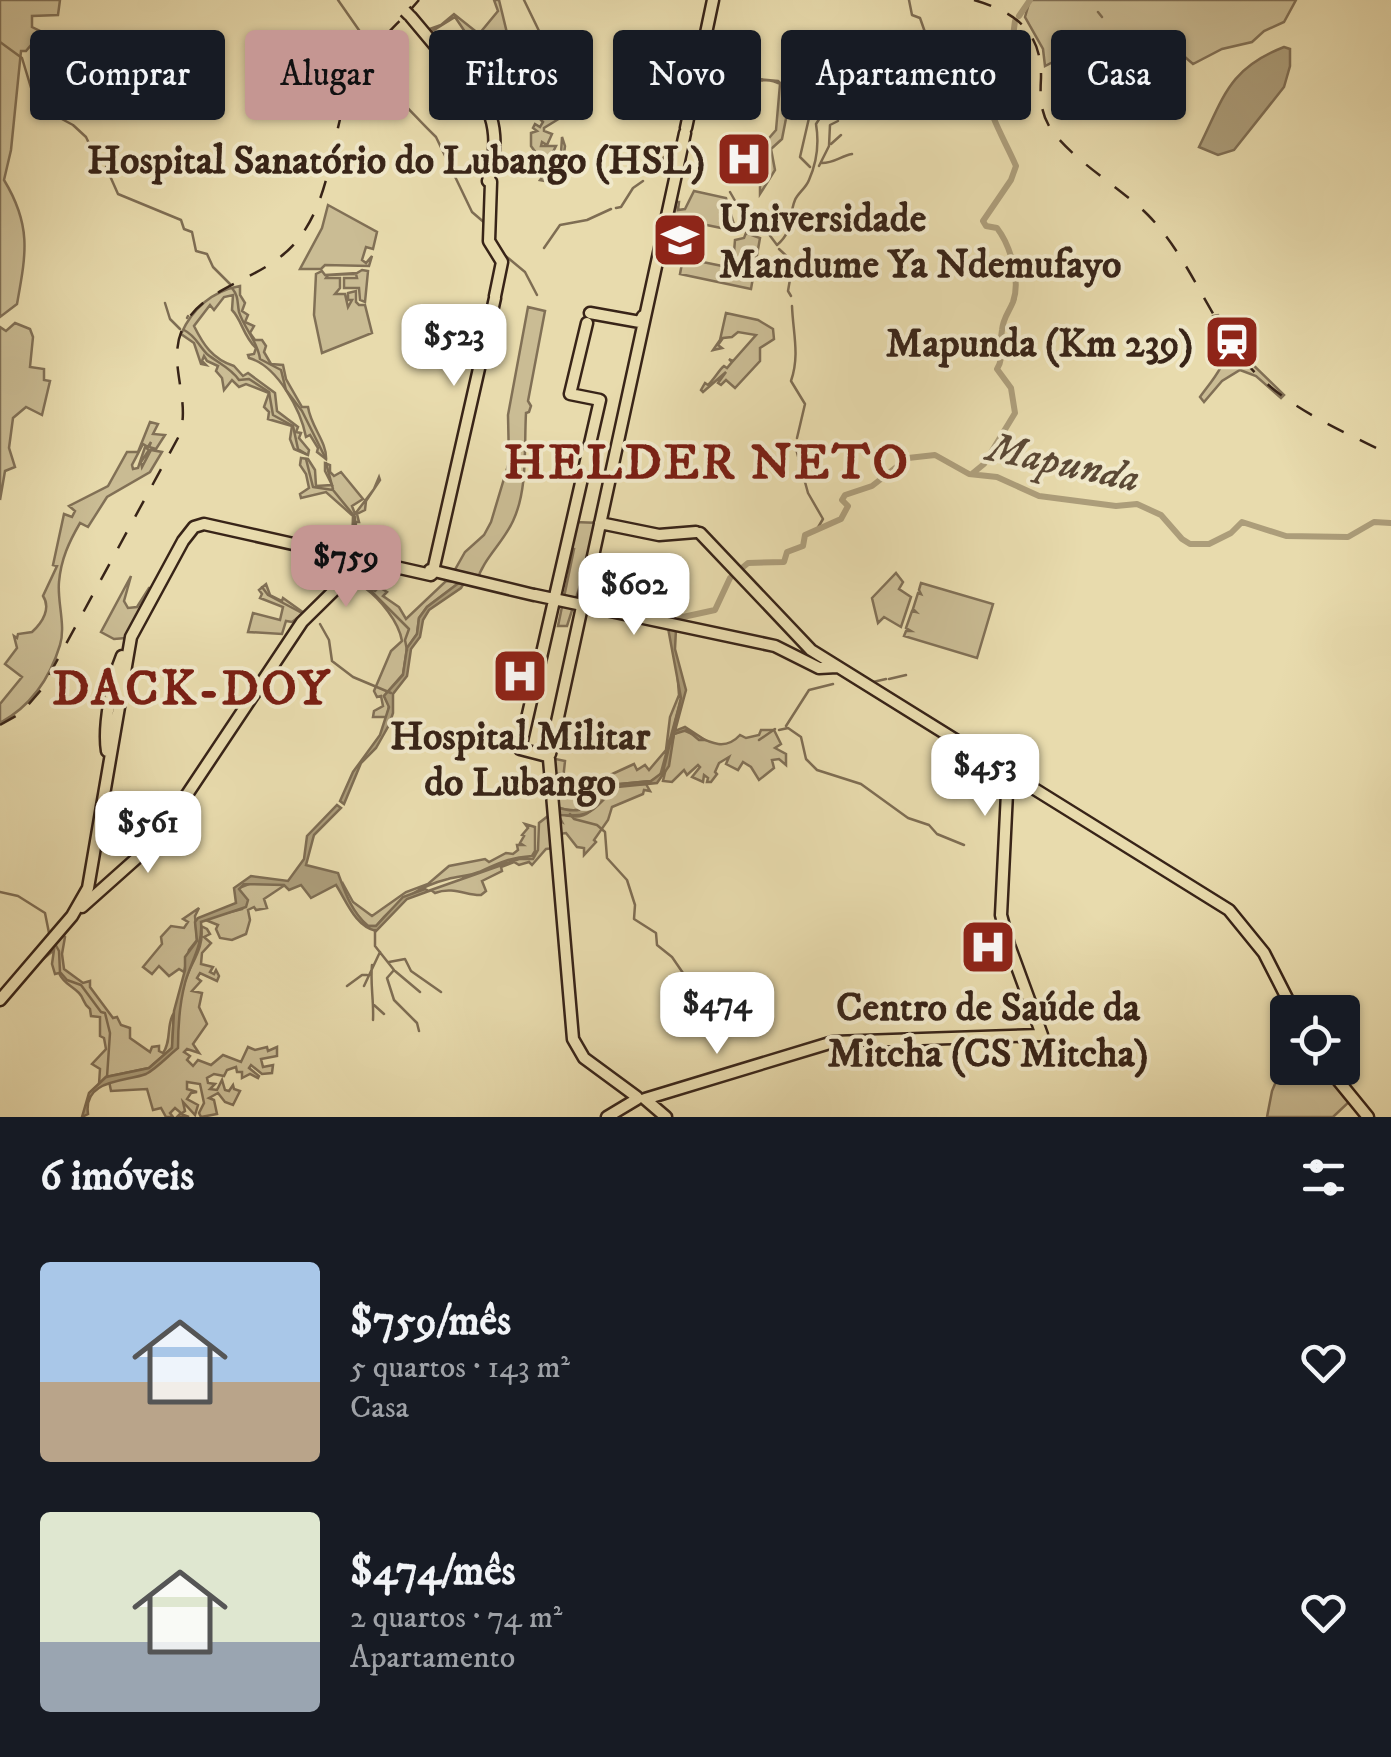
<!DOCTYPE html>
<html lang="pt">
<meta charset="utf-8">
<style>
body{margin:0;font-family:"IM FELL DW Pica",serif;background:#242831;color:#f1f3f6;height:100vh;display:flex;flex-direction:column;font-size:38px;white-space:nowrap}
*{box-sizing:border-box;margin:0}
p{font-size:32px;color:#9ea1a6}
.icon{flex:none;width:55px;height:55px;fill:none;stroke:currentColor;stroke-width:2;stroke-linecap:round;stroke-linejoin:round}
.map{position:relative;height:1117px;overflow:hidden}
.sheet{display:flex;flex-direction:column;background:#171b24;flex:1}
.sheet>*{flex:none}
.guide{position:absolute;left:30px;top:30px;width:1332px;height:90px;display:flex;gap:20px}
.buttons{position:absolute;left:1270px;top:995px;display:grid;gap:20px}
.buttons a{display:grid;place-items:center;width:90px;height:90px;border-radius:10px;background:#171b24;box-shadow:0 2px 8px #0004;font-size:50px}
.price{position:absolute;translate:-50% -85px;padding:0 22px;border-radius:20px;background:#fff;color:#222;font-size:32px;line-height:65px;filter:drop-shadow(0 2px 5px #0008)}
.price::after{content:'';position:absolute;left:50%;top:60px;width:30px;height:22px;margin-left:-15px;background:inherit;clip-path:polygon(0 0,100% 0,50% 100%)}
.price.selected{background:#c59692;color:#111}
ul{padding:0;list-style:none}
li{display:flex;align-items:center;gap:30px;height:250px;padding:0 40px}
li span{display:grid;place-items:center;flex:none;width:280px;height:200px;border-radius:10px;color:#555}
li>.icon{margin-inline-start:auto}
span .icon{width:120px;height:120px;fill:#fffc;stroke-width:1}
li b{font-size:42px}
h2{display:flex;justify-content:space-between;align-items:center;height:120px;padding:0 40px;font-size:42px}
.chip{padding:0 35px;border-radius:10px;background:#171b24;box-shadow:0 2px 8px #0004;font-size:35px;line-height:90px}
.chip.selected{background:#c59692;color:#111}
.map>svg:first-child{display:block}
.green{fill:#cabc94;stroke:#817056;stroke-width:2.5}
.water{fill:#ac9d7a;stroke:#7e6d53;stroke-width:2.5}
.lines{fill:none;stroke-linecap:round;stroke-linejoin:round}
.stream{stroke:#7e6d53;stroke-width:2.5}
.river{stroke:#ac9d7a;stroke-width:6}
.major-casing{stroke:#382418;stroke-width:15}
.major{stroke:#e8dbad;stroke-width:10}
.rail{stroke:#382418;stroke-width:2.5;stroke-dasharray:18 18;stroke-linecap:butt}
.major-bridge-casing{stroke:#382418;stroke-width:15;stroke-linecap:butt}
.major-bridge{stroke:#e8dbad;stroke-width:10}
.labels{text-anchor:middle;stroke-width:8;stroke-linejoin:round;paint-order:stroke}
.poi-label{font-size:40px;font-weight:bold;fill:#382418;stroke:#f0e8ca;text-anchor:end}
.water-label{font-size:42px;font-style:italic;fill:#5b4835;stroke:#f0e8ca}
.district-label{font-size:50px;font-weight:bold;letter-spacing:2.5px;fill:#7a1f14;stroke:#f0e8ca}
</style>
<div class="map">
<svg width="1391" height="1117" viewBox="0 0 1391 1117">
<rect width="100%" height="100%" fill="#e8dbad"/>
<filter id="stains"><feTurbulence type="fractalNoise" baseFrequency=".002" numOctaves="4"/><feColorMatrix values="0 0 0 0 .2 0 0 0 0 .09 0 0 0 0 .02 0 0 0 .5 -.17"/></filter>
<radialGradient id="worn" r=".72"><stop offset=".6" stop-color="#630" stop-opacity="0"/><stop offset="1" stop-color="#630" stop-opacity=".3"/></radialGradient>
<path class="green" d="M0,0h60l-2,15 -26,1v11l10,5 -16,19h-5l-10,99 -7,30c28,46 22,74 13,124l-17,13z
M494,0h5l16,66 -20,8 -2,-3 5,-1 -8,-8 3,-2 7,9 -1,-13 -7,3 -4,-9 5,-4 -16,9 4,9 -5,4 7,10 2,-8 3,6 3,-4 2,3 -18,12 -21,-24 20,-18 -19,-28 -26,16 -2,-3 14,-5 13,-11 25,20 19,-23z
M1030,0h266l-12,22 -20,9 -12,11 -30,7 -29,15 -16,-14c-15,9 -33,7 -45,17l-15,-6 -50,-4 -2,5h-12l-8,4 -2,-17 -18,-32z
M758,79l20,2 13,12 -9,46 -11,10 4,21 -15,24v-14l-22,-14 -17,-3 2,-6 7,5 -3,-3 6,-18 4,1v15l-6,2h5l-1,4 30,6 -4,-9 1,-9 -11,-5 -3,9 -8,-5 1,-8 22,3 13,-15 4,-46c-14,-8 -29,-1 -44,-2z
M559,95l17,6 -9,13 -10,-1 -4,4 4,3 -13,8v3l8,3 -5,11 -5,-3 -1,4h15l-3,6 8,1 1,-16 3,9 -4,30h-7l-3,6 -11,-2 5,-7 -3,-3 3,-4 -5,-6 3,-4 -4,1 -8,-11v-13l6,-2 -4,-3 2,-4 5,3 3,-5 -4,-4z
M694,191l32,7 10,33 -49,-10v-5l-13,-3 2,-6 -3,-5h6l-1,8 7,-1z
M328,205l49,27 -4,17 -7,-2 -4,13 4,3 6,-7 -3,10 -44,-1 -4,4h-21l22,-41z
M746,233l14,5 -9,51 -71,-15 3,-16 59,12 1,-4 -10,-2 2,-24 9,-2z
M362,270l6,1 -3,31 -5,-2 -1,-12h-15v-10h13l-1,-4 -28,1 -2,3h14v10l-5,6h10l3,13 4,-7h-4v-7l8,-2v11l3,3h6l7,28 -50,20 -8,-38 2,-41 6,-3 3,4 32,-2z
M240,286v9l5,8 -3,8 6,4 -3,7 9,4 -4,7 5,7h7l4,6 -2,6 7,12 12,1 3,14 16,28h6c3,20 19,35 18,52l-9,-7 1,-4 -8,-13 -4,2c-5,-26 -28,-71 -57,-79l-1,-3 6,-1 2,-6c-13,-12 -14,-28 -24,-38l1,-15 -9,2 -10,13 -4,-5 -16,21c9,18 18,33 40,40l9,10 5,-3 27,20 2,18 21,16 -2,5 5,1 -2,5 10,12 -1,5 -14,-6 -4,-10 2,-13 -24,-7 1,-7 -5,-5 5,-14 -23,-9 -7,3 -7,-7 -8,10 -2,-12 -6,-7 2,-5 -11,-5 -3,-5 -2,5 4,4 -5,-1 -7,-21 -13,-9c11,-25 31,-43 59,-48z
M528,307l17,4 -17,90 3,5 -2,6 -3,1c-2,35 2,76 -13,108 -10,22 -30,38 -36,60l-25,-6 13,-23 19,-17 7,-13 18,-60 -1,-47z
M726,313l32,7 15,9 1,10 -14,9v13l-25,27 -9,-8 -5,5 -3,-2 8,-11 -23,20 -2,-2 4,-7 3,2c7,-7 11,-15 16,-19l3,2 5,-6 -3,-3 4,2 23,-26 -18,-3 -6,5 -9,1 -5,7 4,3 -9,2 7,-10z
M1218,315l12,14 -4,3 8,12 3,-1 9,15 38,37 -3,3 -25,-22 -16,-6 -18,11 -18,21 -4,-5c9,-13 29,-34 25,-51 -3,-11 -11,-21 -12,-30z
M15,323l15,6 3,8 -3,30 14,2v11l6,1 -8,34 -16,-8 -13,11 -4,30 6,19 -10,4 -5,29v-173l6,4z
M150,422l8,2 -5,10 12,1 -9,14 -7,-2 2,-5 -3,5 -5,-3 -11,21 1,4 5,-1 7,-21 4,3 -8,12 1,5 9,-17 11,2 -12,20 -43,25 -19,30 -8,-4c-11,19 -19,36 -21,59 -2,19 7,44 1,63 -10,33 -29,61 -60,78v-19l22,-27 -17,-13 12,-16 -3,-12 3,2 1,-4 14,-2c11,-10 19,-24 11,-36l14,-30 -4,-1 11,-51 8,3 3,-6 -6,-5 39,-20 19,-34h11z
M301,458l7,1 7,11 1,16 16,-1 -7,-14v-8l5,2v7l4,4 7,-4 22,27 -11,7 3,8 19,-25 5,-12 1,3 -14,21 -1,9 -8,4 2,8h-3l-1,16 5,18 -8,-11 1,-29 -27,-24 -25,6 -1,-4 9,-6 -3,-14 -6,-9z
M574,522l26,1 -33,103h-9l16,-77 -6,-1z
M365,564l4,4 2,21 4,2 4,-4 8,5 -4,4 16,11 7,12 40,-38 14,1 -33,25 -8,11 -2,16 -10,14 -4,26 -19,22 5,10 -2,11h-14l1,-6 9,-5 -2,-10 -4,1 -3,-6 17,-40 11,-10c-3,-19 -22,-42 -37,-53v-18l-3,-3z
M896,573l7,9 -4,7 12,8 -10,30 -17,-10 -6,6 -6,-25z
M131,576l-7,25 4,7 9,-1 12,-19h3l-26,50 -12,1 -13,-7z
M921,583l72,21 -16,54 -73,-22 2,-5h5l-5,-3 6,-17 4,1 -3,-3 5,-16 3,1 -2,-4z
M266,584l4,11 12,6 1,-3 21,15 -12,9 -6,-1 -4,13 -34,-2 5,-19 27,7 3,-13 -23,-9 2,-4 -3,-4z
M677,669l4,30 -21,77 -9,5 -41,4c-16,19 -27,32 -53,22l-2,-12 7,-1 -1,-20h-5l-3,-12 3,-3 9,2 -2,19 20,27 8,-3 6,-23 37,-17 3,6 8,-5 4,5 17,-20 4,-33 9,-22z
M683,730c19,7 39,25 57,5l6,3 13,-3 2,-5h13l7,14 -6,4 11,6v11l-7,-6 -7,1 2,8 -15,12 -8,-13 -8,-5 -5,8 -12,-6 3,-7 -10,6 -4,9 2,2 -6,8h-4l1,-4 -4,-3 -1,7 -11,-5 8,-10 -2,-2 -11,10 -3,-5 -12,12 -9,-1 11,-47z
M646,784l4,7 -6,-1 -1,4 -31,13 -4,13 -14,20 2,2 -12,13v-7l-7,-1 -11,-14 -7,1 -1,-14 4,2 -5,-10c33,14 35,-7 56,-22 9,-7 22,-6 33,-6z
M552,813l3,35 -9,1 -14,16 -3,-3 -10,3 -5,-3 -13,5 1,4 -20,10 4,10 -5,4c-13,1 -28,-9 -46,-2l-4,-3 88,-31h14l5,-9 1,-27z
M525,824l10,3v24l-3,5c-23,2 -31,6 -53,16 -9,4 -21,4 -31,7 -29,7 -52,23 -72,47h-8c-13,-10 -24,-30 -26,-44l11,20 19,14 34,-24 22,-8 21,-18 36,-7 4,3 17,-9 7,1 5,-4 -1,-5h6l-3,-2 4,-7 -2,-1 6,-7z
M254,882l31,3 -21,14 3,9 -11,2 -2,-3 -6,3 2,10 -4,14 -14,6 -12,-2 -4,-9 2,-4 -15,-6 39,-10 -3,-21z
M199,908l-4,8 2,24 -8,10 -5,22 -5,-3 -10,7 -10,-10 -7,8 -9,-7 19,-23 -1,-7 10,-11 13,2 4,-6 -5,-3z
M201,926l6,3 3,5 -6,3 7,6 -9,10 -1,11 12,3 -3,5 4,2 2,-4 3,6 -2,5 -17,-8 -3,5 4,3 -9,10 10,2 -3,14 8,17 -14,20 6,9 -12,-4 -3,3 6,4 -3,4 6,6 5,-6 13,5 12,-10 18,7 7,-15 7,3 12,-3 1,4 9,-4v9l-16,3 2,8 10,-2 -1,8 -10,1 -11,-9 -2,3 10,8 -1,2 -8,-4 -8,4v-6h-5l-1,-5 -9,3 -3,6 -10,-2 -7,4 1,5 7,1 -5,5 7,1 5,-10 3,10 4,1 4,-6 1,4 6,2 -7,14 -8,-3 -7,-9 -9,5 5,2 3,14 -16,3 -2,-4 5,-10 -4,-19 -13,-2v7l10,3 -6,1 -4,6 11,6 -3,10 -12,-13 2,9 -4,3 8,3h-12l4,-4 -6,-5 -5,5 3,4h-7l-5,-9 -8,2 -6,-21 -36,2 -2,-10 37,-8 31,-25c1,-23 1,-44 8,-67 6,-19 20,-33 16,-55z
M61,933l4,4 -3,17 2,15 19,14 7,-2v6l23,31 4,-1 4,8 9,3v10l20,14 2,-5 7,-1v5l4,2c9,-12 3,-30 11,-40l-2,35 -23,20 -43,9 -7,7 1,-15 -8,-5 14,-15 -2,-11 -4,-2v-19l-9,-1 -1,-7c-8,-6 -5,-10 -11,-16 -7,-7 -16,-10 -20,-20l-4,1 -3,-10 2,-14 -17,14z
M1287,1055l1,13h34l28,33 -17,16h-66l5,-26z"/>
<path class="water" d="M1284,47l6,2v17l-6,21 -50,63 -16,5 -19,-8c25,-50 29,-78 85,-100z
M460,582l4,1 -3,5 -32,22 -6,10 -3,17 -9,12 -4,27 -14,18v19l-4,12 -13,23 -15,15 -17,41 -4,-3 13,-29 27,-37 9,-28 -5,-11 19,-21 4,-27 10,-14 2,-16 8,-11z
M668,628l8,1 -1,20 11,41 -11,41 10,-4 20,13h-6l-12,-10 -13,4 -5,32 -12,17 -40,4c-24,20 -21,31 -57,28l-3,-8c26,10 37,-3 53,-22l41,-4 12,-9 18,-74z
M337,805l4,3 -27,27 -8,30 32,8c7,19 13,38 30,53h8l27,-29 22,-8 4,2 -22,8 -31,32c-21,-5 -29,-29 -40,-46l-25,13 -10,-13 -12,5 -5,-5 -40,-1 -5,5 9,11 -2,7 -45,15c2,24 -10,39 -16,61 -6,23 -7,42 -7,65 -9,7 -22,21 -32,26 -21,8 -63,5 -58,40l-6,3 7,-24 17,-16 43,-9 23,-20 2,-37 11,-41v-13l12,-16 -2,-19 3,-4 38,-15 -2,-15 17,-12 37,5 16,-22 3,-23z"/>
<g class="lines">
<path class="stream" d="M338,0l23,33 5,24
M524,0l17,35
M909,0l3,15 8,3 6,17 14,5 14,-2 5,5 20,-1 8,9
M1098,12l4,5
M542,38l7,11
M0,42l22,16 10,33 10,2 3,17 28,15 13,12 7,15 11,10
M368,59l9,16 13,16
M392,93c16,14 28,29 44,44l36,75 14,12
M809,118l-9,39 10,10
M831,144l10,-9
M822,163c12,0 19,-7 30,-9
M819,166l10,-20 1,-21 8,-4
M106,167l12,27 63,26 3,9 8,3 4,19 11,3 6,13 17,17
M654,170l10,-13
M730,192l16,28 19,9 12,16c17,-14 11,-28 18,-45 3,-7 11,-12 14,-20 8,-18 10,-38 7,-56l9,-14
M616,208l5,-1 12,-19 10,-7
M544,248l16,-23 27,-5 24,-11
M779,249l14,13 -5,29 3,5
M502,253l23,19 12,23
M232,288c7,9 5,14 7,24 5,16 19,30 21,47l21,11 5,20 16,21 24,48
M165,303l5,16 10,10
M792,306c1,27 8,49 -1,75l14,23 -8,34
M187,318l1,-2
M184,330c12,6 14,15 23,24 11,9 24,14 32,26l10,-1 20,13 4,23 20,11 5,23 8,5
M796,449l12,44 15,26 -6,10
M306,459l7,28 20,3 22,27 -1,28 4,8
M326,463l7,26
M364,567l6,23 39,39 -4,11 2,10
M262,587l6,8 34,18
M320,624l9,16 3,21 21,16 38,16
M889,679l17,-4
M873,682l13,-3
M786,726l23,-36 24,-6
M779,730l9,-2 13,9 5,22 11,11 44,14 47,34 21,7 8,9 27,11
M759,740l16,-11
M570,814l4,5 23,6 8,7 2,26 20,22 8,25 -1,14 22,14 1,12 15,12 24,35
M0,892l18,4 27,17 4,20
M375,930v16l19,24 -7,8 7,22 23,23 2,8
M54,942l5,9 1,21 7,8 14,5 20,27 4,1 5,20 -3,44
M389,962l16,-3 6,12 30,21
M372,965c-2,19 2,35 1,55
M395,971l25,21
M347,986l15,-11h5
M364,986l16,-34
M374,1005l10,9"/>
<path class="river" d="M1019,16l11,-16
M973,473l11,-9 31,-51 -4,-25 -14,-19c8,-13 2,-24 5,-39 1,-12 7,-18 11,-28 8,-22 -3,-57 -16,-74l-11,-2 -3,-5 28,-41 5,-14c-16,-37 -43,-74 -29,-115l25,-7 3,-23
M674,624l9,-7 32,-7 15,-32 18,-15 36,-1 3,-10 16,-6 2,-11 36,-16 7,-13 -6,-6 3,-5 27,-9 36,-28 27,-3 34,19 28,3 42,19 77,10 21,-2 24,11 21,24 8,5h19l22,-11 11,-11 44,14 62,1 26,-15 17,1"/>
<g class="major-casing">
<path id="major" d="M411,17l67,80
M477,94c22,23 20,58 11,87l3,1 -2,59 13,21 -7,34
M686,128l27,-128
M590,313l50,9 3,-6
M600,523l59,12 37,-3
M700,533l111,117 418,260 35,43 30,59
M430,570l104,25
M433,571l62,-273
M535,595l240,51 44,22 18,-1
M107,751c-4,-25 5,-71 15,-95
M550,754l135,-621
M547,756l-27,-7 80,-349 -30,-6 17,-71
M549,759l24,280 11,19 53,39
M82,907l74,-66 146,-219 64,-63
M0,1000l72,-84 16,-28 43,-251 52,-96 11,-14 10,-3 227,51 3,-3
M1328,1068l40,49
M607,1117l30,-18
M666,1117l-21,-18 188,-57 209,-7 -33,-90 -8,-30 7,-143"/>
</g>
<use href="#major" class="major"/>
<path class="rail" d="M974,0c41,12 68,31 67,78 -1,18 -1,35 10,51 20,30 70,59 97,86 37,38 57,91 87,134 39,54 99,78 156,106
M0,725l21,-12 20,-23 138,-254c13,-35 -12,-71 3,-106 20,-47 85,-48 118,-93 33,-44 31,-104 51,-153 13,-32 46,-58 68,-84"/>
<g class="major-bridge-casing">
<path id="major-bridge" d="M405,11l4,4"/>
</g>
<use href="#major-bridge" class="major-bridge"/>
</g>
<defs>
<g id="hospital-square" transform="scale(2.875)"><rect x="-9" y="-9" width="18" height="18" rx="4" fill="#8f2418" stroke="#f0e8ca"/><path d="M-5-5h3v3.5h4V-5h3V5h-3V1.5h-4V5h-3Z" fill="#fff"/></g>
<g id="university-square" transform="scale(2.875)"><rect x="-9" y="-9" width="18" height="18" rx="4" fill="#8f2418" stroke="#f0e8ca"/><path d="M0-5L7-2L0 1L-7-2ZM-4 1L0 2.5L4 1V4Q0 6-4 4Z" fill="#fff"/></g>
<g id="station-square" transform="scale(2.875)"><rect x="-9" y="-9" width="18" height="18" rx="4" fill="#8f2418" stroke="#f0e8ca"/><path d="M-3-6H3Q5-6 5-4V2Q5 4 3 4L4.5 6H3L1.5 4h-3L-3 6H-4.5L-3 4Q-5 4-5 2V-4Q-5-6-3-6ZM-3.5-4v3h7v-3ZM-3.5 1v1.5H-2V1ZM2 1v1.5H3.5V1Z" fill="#fff"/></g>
</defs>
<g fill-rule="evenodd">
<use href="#hospital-square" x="744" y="159"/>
<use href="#university-square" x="680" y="240"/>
<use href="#station-square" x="1232" y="342"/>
<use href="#hospital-square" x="520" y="676"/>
<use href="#hospital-square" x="988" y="947"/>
</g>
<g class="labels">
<g class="poi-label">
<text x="705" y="173">Hospital Sanatório do Lubango (HSL)</text>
<text x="719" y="231" text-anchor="start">Universidade<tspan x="719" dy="46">Mandume Ya Ndemufayo</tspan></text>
<text x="1193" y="356">Mapunda (Km 239)</text>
<text x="520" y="749" text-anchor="middle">Hospital Militar<tspan x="520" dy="46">do Lubango</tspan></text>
<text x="988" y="1020" text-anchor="middle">Centro de Saúde da<tspan x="988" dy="46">Mitcha (CS Mitcha)</tspan></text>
</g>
<g class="water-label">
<text transform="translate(1064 461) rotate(12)" y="15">Mapunda</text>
</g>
<g class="district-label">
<text x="707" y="478">HELDER NETO</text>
<text x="192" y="704">DACK-DOY</text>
</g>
</g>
<rect width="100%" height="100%" filter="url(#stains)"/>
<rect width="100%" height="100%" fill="url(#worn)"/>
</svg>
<div class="buttons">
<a><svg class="icon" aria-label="locate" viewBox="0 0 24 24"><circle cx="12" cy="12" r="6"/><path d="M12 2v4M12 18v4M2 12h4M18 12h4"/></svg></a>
</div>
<b class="price" style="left:454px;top:389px">$523</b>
<b class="price selected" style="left:346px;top:610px">$759</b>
<b class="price" style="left:634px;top:638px">$602</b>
<b class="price" style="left:985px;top:819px">$453</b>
<b class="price" style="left:148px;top:876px">$561</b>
<b class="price" style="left:717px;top:1057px">$474</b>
<div class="guide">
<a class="chip">Comprar</a>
<a class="chip selected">Alugar</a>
<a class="chip">Filtros</a>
<a class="chip">Novo</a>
<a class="chip">Apartamento</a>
<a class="chip">Casa</a>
</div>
</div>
<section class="sheet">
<h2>6 imóveis<svg class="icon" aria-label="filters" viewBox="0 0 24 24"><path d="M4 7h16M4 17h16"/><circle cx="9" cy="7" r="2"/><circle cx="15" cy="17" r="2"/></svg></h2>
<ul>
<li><span style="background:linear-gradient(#a9c7e8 60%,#b9a48a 0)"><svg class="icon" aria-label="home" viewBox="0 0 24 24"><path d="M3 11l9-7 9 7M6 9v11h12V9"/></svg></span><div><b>$759/mês</b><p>5 quartos · 143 m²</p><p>Casa</p></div><svg class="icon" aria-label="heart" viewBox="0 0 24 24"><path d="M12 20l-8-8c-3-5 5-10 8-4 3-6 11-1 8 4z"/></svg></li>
<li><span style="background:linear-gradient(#dfe7d0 65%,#9aa5b1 0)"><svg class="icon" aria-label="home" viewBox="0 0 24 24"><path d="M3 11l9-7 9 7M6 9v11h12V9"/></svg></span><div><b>$474/mês</b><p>2 quartos · 74 m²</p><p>Apartamento</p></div><svg class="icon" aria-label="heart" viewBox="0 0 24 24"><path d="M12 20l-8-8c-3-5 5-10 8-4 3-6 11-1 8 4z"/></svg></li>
</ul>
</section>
